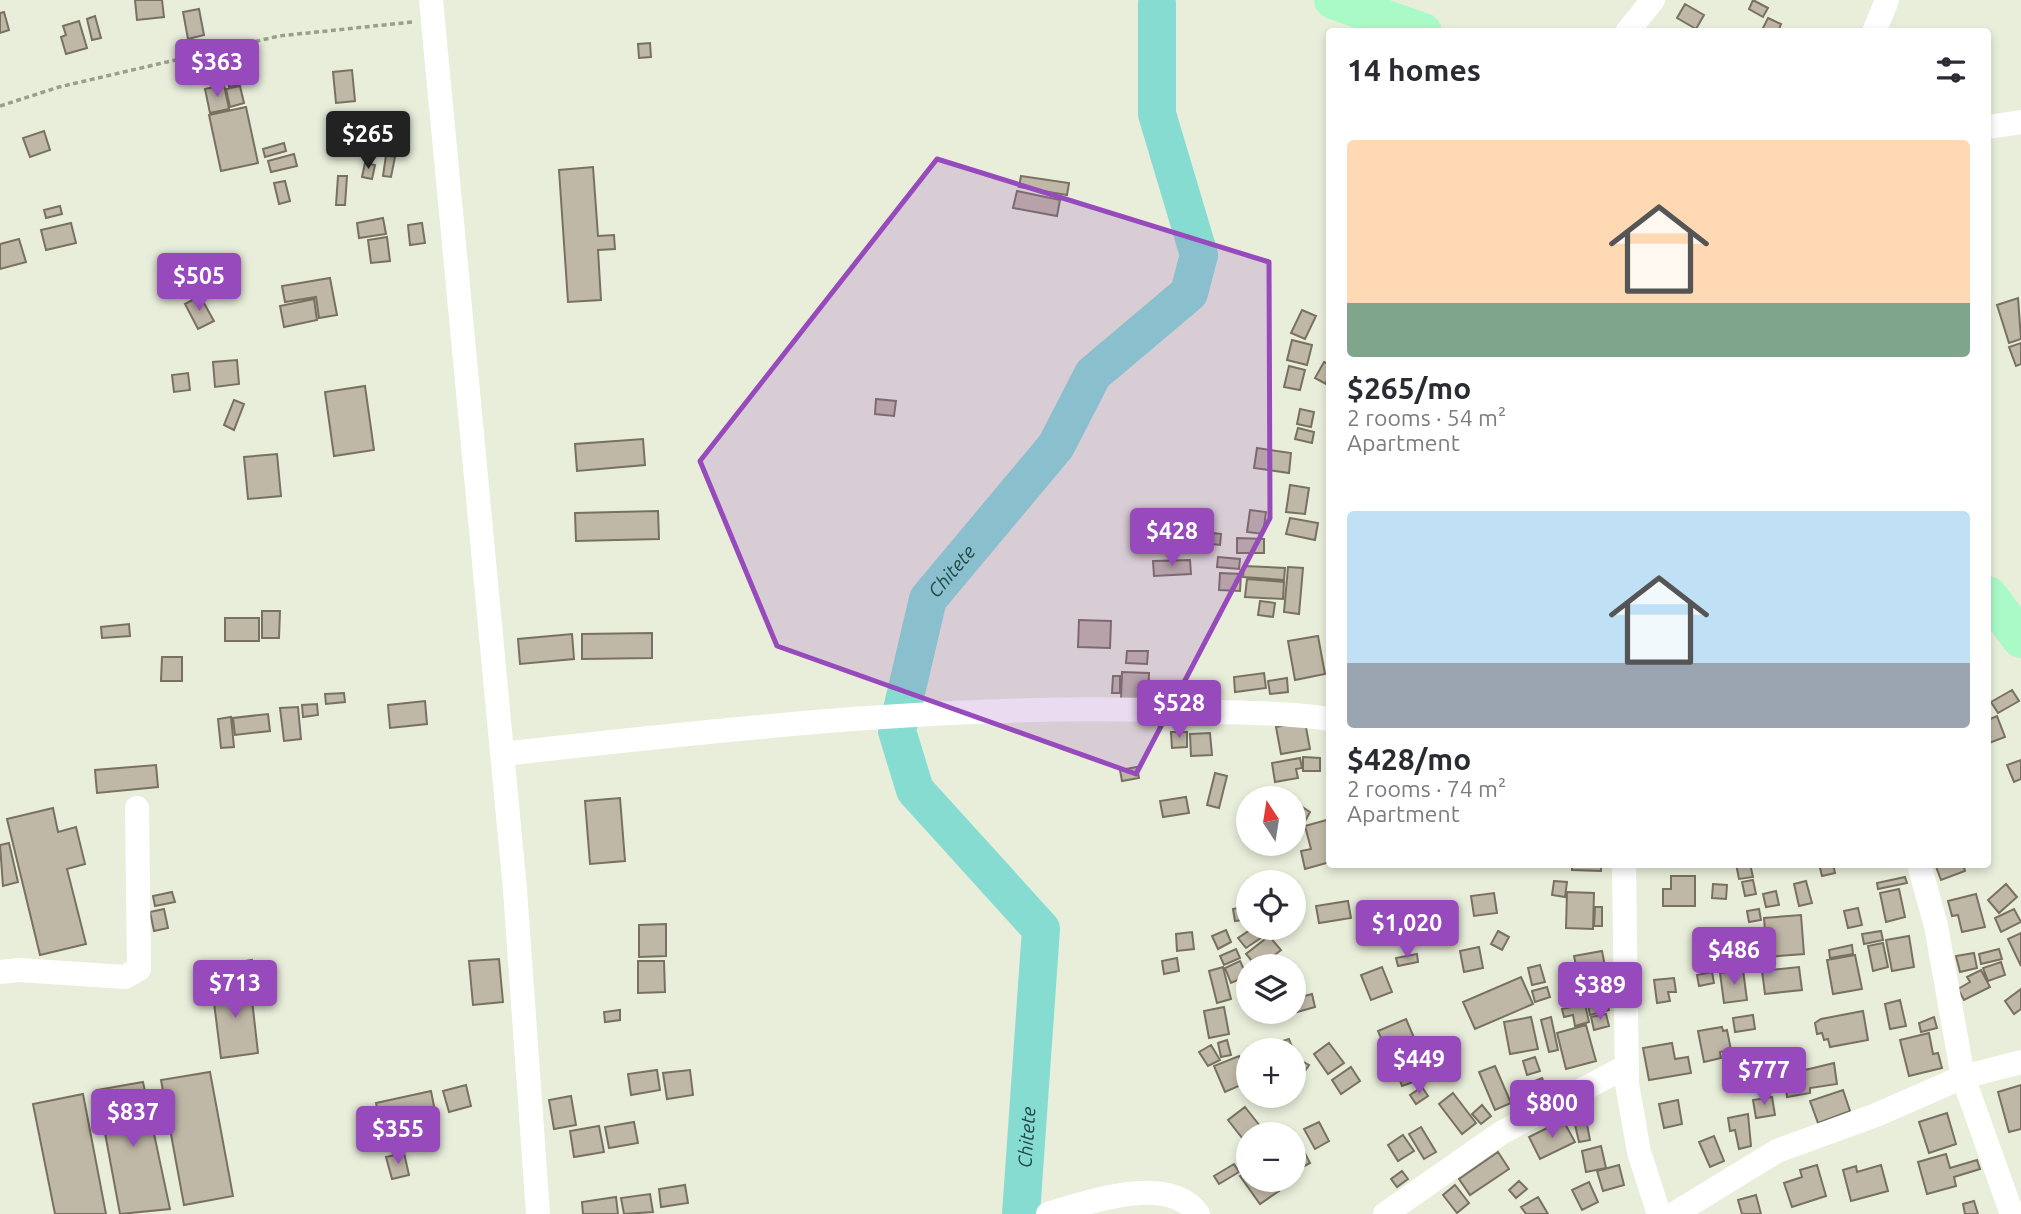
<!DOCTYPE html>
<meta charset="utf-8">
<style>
body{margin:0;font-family:Ubuntu,sans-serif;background:#f7f7f7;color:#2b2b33;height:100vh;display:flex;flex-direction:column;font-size:26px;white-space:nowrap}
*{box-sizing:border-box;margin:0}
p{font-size:23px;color:#7c7c81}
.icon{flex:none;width:38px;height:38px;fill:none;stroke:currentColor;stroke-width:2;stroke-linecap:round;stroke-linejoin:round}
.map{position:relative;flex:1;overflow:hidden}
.panel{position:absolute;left:1326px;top:28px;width:665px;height:840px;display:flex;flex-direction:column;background:#fff;border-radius:7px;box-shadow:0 4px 10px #0003}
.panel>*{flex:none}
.needle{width:46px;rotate:348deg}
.tools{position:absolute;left:1236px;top:786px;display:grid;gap:14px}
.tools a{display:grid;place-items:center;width:70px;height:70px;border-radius:50%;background:#fff;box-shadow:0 4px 10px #0003;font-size:35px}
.price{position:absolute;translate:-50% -60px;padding:0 16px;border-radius:7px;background:#974abb;color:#fff;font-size:23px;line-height:46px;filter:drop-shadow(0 2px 4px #0008)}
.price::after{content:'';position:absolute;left:50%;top:42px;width:21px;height:16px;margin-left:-10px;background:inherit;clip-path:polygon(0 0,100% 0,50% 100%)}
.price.current{background:#222;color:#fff}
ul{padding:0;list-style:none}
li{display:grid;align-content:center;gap:14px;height:371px;padding:0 21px}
li span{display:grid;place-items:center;height:217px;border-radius:7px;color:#555}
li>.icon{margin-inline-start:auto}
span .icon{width:126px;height:126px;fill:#fffc;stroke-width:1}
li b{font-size:30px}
h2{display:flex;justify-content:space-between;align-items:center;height:84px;padding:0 21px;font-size:30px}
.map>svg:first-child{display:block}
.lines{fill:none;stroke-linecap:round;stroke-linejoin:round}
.river{stroke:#87dcd2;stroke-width:38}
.building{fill:#c0b8a7;stroke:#787161;stroke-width:2}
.path{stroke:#9a9e8f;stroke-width:3.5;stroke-dasharray:5 3.5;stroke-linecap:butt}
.street{stroke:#fff;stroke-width:24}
.primary{stroke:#a9fac6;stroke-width:38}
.marked{fill:#974abb;fill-opacity:0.2;stroke:#974abb;stroke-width:5;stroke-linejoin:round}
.labels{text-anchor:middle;stroke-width:6;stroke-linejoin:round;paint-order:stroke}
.water-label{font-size:19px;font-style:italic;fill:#1f4743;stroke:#e9eedb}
</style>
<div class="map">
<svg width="2021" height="1214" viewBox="0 0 2021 1214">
<rect width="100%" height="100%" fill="#e9eedb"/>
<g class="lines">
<path class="river" id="s1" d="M1021,1214l20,-285 -126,-139 -18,-59 31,-132 128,-153 37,-72 96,-81 10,-38 -42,-141v-110"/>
</g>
<path class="building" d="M135,0h27l2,17 -27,3z
M1753,0l15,8 -5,9 -14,-8z
M1685,4l19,11 -8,14 -19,-11z
M199,9l5,26 -16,4 -5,-27z
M4,12l5,18 -9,3v-20z
M95,16l6,22 -9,2 -5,-21z
M1768,18l13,6 -3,8h-17z
M79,21l8,27 -21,6 -5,-17 5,-2 -3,-9z
M650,43l1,14 -12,1 -1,-14z
M242,60l5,23 -18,4 -5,-23z
M352,70l3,31 -19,2 -3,-31z
M224,85l5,24 -19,4 -5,-24z
M240,86l4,17 -14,4 -4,-18z
M246,107l12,56 -37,8 -12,-56z
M44,131l6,19 -20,7 -7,-19z
M284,143l2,8 -21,6 -2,-8z
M294,154l3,12 -26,6 -3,-11z
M386,155l9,2 -4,20 -8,-1z
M365,163l10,2 -3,14 -10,-2z
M593,167l5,69 16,-1 1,14 -17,1 3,50 -33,2 -9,-132z
M338,176h9l-2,29h-9z
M1021,176l48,7 -2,12 -48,-8z
M285,181l5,20 -11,3 -5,-21z
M1017,191l43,9 -3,16 -44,-8z
M60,206l2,8 -16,4 -2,-8z
M383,218l3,16 -27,4 -2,-15z
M71,223l5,20 -30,7 -5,-20z
M422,223l3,20 -15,2 -2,-20z
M387,237l3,24 -19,2 -3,-23z
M19,239l7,23 -26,7v-25z
M330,278l7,37 -18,3 -3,-21 -31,5 -3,-16z
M200,296l14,25 -16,8 -13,-25z
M2018,298l3,41 -12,4 -12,-38z
M314,299l3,21 -33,7 -4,-21z
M1302,310l14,6 -11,23 -14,-6z
M1292,340l20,5 -5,20 -20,-5z
M2021,343v21l-5,2 -7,-19z
M237,360l2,24 -24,3 -2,-25z
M1324,362l6,3 -4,19 -11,-6z
M1289,366l16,4 -5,20 -16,-3z
M188,373l2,17 -16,2 -2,-17z
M365,386l9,64 -40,6 -9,-64z
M876,399l20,2 -2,15 -19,-2z
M234,400l10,4 -10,26 -10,-5z
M1300,409l14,3 -3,15 -14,-3z
M1298,428l16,4 -2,11 -17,-4z
M643,439l2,26 -68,6 -2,-27z
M1257,448l34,5 -2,20 -35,-5z
M277,454l4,42 -33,3 -4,-42z
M1290,485l19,3 -4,26 -19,-2z
M1250,510l16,2 -3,22 -16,-2z
M658,511l1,28 -83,2 -1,-28z
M1290,518l28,5 -3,17 -29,-6z
M1193,531l28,3 -1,11 -28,-3z
M1237,538l27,1v14h-27z
M1218,557l22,2 -1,10 -22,-2z
M1190,560l1,14 -37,2 -1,-15z
M1244,566l41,2 -1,12 -41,-3z
M1288,567l15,1 -4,46 -15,-2z
M1220,573l21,1 -1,17 -21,-1z
M1247,579l37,3 -1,17 -38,-2z
M1260,601l15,2 -2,14 -15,-2z
M262,611h18l-1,27h-17z
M225,618h34v23h-34z
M1079,620l32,1 -1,27 -32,-1z
M129,624l1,12 -28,2 -1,-11z
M652,633v25l-70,1v-25z
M572,634l2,25 -54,5 -2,-25z
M1318,636l7,38 -30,6 -7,-39z
M1127,651h21l-1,13 -21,-1z
M162,657h20v24h-21z
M1122,672l27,1 -1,28 -27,-1z
M1264,673l2,15 -31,4 -1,-15z
M1113,676h7v17h-8z
M1287,678l1,14 -18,2 -2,-13z
M2012,690l7,11 -21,12 -7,-11z
M344,693l1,9 -19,2 -1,-10z
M425,701l2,23 -37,4 -2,-23z
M317,704l1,11 -15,2 -1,-12z
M298,707l3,32 -17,2 -4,-33z
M268,714l2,17 -35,4 -2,-17z
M1997,716l8,21 -16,6 -1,-23z
M231,717l3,30 -13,1 -3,-29z
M1305,722l5,27 -29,5 -5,-27z
M1171,732h16v15l-15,1z
M1210,733l2,22 -21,1 -1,-22z
M1303,757l17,1v13h-17z
M1300,758l2,10 -6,1 2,9 -23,4 -3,-19z
M2021,760v19l-7,3 -7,-17z
M156,765l2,22 -61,6 -2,-23z
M1137,767l2,11 -17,3 -2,-11z
M1215,773l12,3 -8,32 -12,-3z
M1186,797l3,16 -26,4 -3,-16z
M620,798l5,63 -35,3 -5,-63z
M1301,806l9,6 -6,11 -10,-7z
M53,808l5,24 18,-5 9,37 -18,5 19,75 -46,11 -33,-136z
M1330,819v43l-25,7 -4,-18 10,-2 -6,-23z
M9,843l9,39 -15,4 -3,-41z
M1572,864h29v7l-29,-1z
M1736,864h14l3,13 -14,2z
M1819,864h14l2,9 -13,3z
M1935,864h28l2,7 -24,9z
M1671,876h24v30h-32v-17h8z
M1905,877l2,6 -29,6 -1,-6z
M1753,880l3,14 -11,2 -3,-14z
M1554,881l13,1 -2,15 -13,-2z
M1806,881l6,22 -13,3 -5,-22z
M1713,884l14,1 -1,14 -14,-1z
M2006,884l11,13 -18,16 -11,-13z
M1899,889l6,28 -19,5 -6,-29z
M1776,891l3,14 -13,2 -3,-13z
M172,892l3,10 -20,4 -2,-10z
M1567,892l27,1 -1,36 -27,-1z
M1494,893l3,20 -23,3 -3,-20z
M1976,894l9,33 -23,5 -4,-17 -6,1 -4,-15z
M1348,901l3,17 -32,5 -3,-17z
M1248,906v13l-13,2 -2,-12z
M1595,907h7v19h-8z
M1858,908l4,17 -14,3 -4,-17z
M164,909l4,19 -14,3 -4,-19z
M1759,909l2,11 -12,2 -2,-11z
M2014,909l7,13 -20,10 -6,-14z
M1801,915l3,39 -37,3 -3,-39z
M666,924v32l-27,1v-32z
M1253,928h11l4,5 -22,15 -8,-10z
M1226,930l5,12 -13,7 -6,-13z
M1498,931l11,6 -7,13 -11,-6z
M1881,931l2,9 -19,4 -2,-10z
M1192,932l2,17 -17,2 -1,-17z
M2021,933v33l-13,-27z
M1269,936l12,14 -20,16h-5l-10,-12z
M1909,936l5,31 -22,4 -6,-31z
M1757,938l3,18 -11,2 -4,-18z
M1883,943l5,24 -15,4 -5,-25z
M1852,945l1,9 -23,4 -1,-8z
M1479,947l4,21 -19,4 -4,-21z
M1236,949l4,9 -16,7 -4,-9z
M1999,949l3,10 -21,5 -2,-10z
M1602,951l3,15 -28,4 -3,-14z
M1974,953l3,15 -17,4 -4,-16z
M1417,954l1,8 -20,4 -2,-8z
M1855,955l7,34 -29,5 -6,-34z
M1177,958l2,13 -15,3 -2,-13z
M499,959l4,43 -30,3 -4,-44z
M252,960l1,15 -19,3 -2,-15z
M638,961h26l1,31 -27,1z
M1240,961l7,15 -16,7 -6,-15z
M2001,962l4,13 -17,6 -5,-13z
M1540,965l5,17 -13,3 -4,-17z
M1223,967l8,32 -14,4 -8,-32z
M1382,967l10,25 -21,8 -10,-25z
M1799,967l3,23 -37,4 -3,-23z
M1743,970l4,30 -23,3 -4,-30z
M1981,970l9,17 -26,13 -6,-11 12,-7 -3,-5z
M1712,972l2,11 -15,3 -2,-11z
M1521,977l12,27 -58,25 -12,-27z
M1674,978l2,14h-8l2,9 -13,2 -3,-23z
M1600,981l2,10 -35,6 -2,-10z
M250,982l8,71 -37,5 -9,-71z
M1547,987l3,10 -15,5 -3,-11z
M2021,989v20l-7,5 -9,-13z
M1312,994l3,13 -25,7 3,-2v-13z
M1900,1000l6,26 -16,3 -5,-25z
M1606,1001l3,9 -19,5 -2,-10z
M1585,1004l4,18 -14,4 -2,-11 -9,2 -2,-8z
M1224,1007l5,27 -20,4 -5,-27z
M620,1010v10l-15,2 -1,-10z
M1863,1011l5,29 -38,7 -2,-8 -4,1 -2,-7 -5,1 -2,-11 6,-4z
M1606,1014l3,12 -15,4 -3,-13z
M1753,1015l2,14 -20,3 -2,-14z
M1531,1017l7,32 -28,5 -6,-32z
M1551,1017l7,33 -9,2 -8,-32z
M1934,1017l3,11 -16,4 -2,-9z
M1406,1019l18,42 -28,12 -18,-42z
M1586,1025l10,36 -30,8 -9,-36z
M1722,1027l1,4 4,-1 4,20 -11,2 1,6 -17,4 -6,-31z
M1929,1033l4,21 5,-1 4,15 -33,8 -9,-36z
M1289,1039l6,16 -2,-5h-18l-2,-6z
M1227,1040l4,15 -10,2 -3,-14z
M1329,1043l15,20 -16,11 -14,-20z
M1672,1043l3,16 13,-2 3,16 -42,7 -6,-32z
M1211,1045l9,15 -12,6 -9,-14z
M1449,1054l6,20 -20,6 -6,-21z
M1239,1056l9,26 -23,10 -11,-26z
M1295,1057l14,8 -8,12 -8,-5z
M1535,1057l5,14 -13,4 -4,-14z
M1834,1063l3,21 -27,4v5l-23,4 -3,-22z
M1495,1066l16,37 -16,7 -16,-38z
M1351,1067l9,14 -19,13 -9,-14z
M1421,1067l4,11 -23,8 -4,-11z
M657,1070l3,20 -29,5 -3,-21z
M690,1070l3,25 -26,4 -4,-26z
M210,1072l23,124 -49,9 -23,-125z
M1542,1078l5,12 -15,6 -5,-12z
M143,1082l27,127 -50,5 -23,-124z
M466,1085l5,21 -22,6 -6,-21z
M2021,1085v44l-12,3 -11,-40z
M1422,1087l6,9 -12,8 -6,-9z
M1843,1090l7,21 -32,12 -8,-22z
M431,1091l5,25 -55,11 -5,-24z
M1453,1093l23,30 -14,11 -23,-30z
M83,1094l23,120h-51l-22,-110z
M571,1096l5,29 -22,4 -5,-29z
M1772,1097l3,18 -19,3 -3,-18z
M1678,1100l4,24 -18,4 -5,-24z
M1482,1105l9,11 -10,8 -9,-10z
M1245,1107l15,19 -17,13 -15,-19z
M1947,1113l9,31 -27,9 -10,-31z
M1585,1114l5,26 -11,2 -6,-26z
M1748,1114l3,32 -12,3 -4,-19 -5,1 -2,-13z
M1563,1120l12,22 -35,17 -11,-22z
M634,1122l4,21 -29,5 -4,-21z
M1319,1122l10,19 -14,8 -11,-20z
M599,1126l5,26 -30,5 -4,-26z
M1421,1127l15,25 -12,7 -15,-25z
M1403,1135l11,16 -16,10 -10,-16z
M1296,1136l14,27 -17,9v-35z
M1714,1136l10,25 -14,6 -11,-25z
M1601,1146l5,22 -20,4 -4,-21z
M1498,1152l11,17 -39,26 -11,-16z
M404,1153l5,22 -17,4 -6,-22z
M1946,1154l4,14 27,-8 3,9 -26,8 2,9 -29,8 -9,-32z
M1234,1164l5,8 -20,12 -5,-8z
M1619,1165l5,20 -21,6 -6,-20z
M1817,1165l9,31 -34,11 -8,-24 18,-6 -2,-7z
M1881,1165l7,26 -37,10 -8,-31 13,-4 1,6z
M1248,1171v9h22l9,11 -19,13 -20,-28z
M1402,1171l6,8 -11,8 -6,-8z
M1519,1181l8,8 -11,9 -7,-8z
M1589,1182l9,20 -16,8 -10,-20z
M685,1185l3,18 -27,4 -2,-18z
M1455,1185l14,18 -12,10 -14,-18z
M650,1194l3,18 -29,2 -3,-16z
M1756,1195l5,19h-19l-4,-14z
M616,1197l2,17h-35l-1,-12z
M1538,1197l10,17h-22l-5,-7z
M1974,1201l4,13h-13l-2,-10z"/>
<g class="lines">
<path class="path" d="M0,106l59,-19 220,-51 133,-14"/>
<path class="street" d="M431,0l84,890 23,324
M1627,32l26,-32
M1874,32l13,-32
M1988,127l33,-5
M502,754c227,-25 456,-52 685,-43 48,2 96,1 143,8
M1624,864l3,220 12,68 20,62
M1919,864l17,62 27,151 49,137
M0,972l19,-2 106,7 14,-8 -2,-161
M1048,1214c40,-12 121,-41 150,0
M1385,1214l116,-81 126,-67
M1674,1214l103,-63 99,-36 87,-38 58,-15"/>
<path class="primary" d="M1333,0l90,32
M1988,595l33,44"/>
</g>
<path class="marked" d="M937,159l332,103 1,256 -134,256 -359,-128 -77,-185z"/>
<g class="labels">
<g class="water-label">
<text dy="7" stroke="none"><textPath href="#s1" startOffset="707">Chitete</textPath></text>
<text dy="7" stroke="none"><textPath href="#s1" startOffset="77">Chitete</textPath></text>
</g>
</g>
</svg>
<div class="tools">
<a><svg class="needle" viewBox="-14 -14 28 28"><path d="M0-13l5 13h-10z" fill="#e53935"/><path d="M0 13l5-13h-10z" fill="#7c7c81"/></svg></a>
<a><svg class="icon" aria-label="locate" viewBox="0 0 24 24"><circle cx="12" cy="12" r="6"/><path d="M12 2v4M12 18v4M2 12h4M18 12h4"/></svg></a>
<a><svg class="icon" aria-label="layers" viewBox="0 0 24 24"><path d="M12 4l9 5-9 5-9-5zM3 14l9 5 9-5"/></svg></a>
<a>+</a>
<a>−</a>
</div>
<b class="price" style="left:217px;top:99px">$363</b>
<b class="price current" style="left:368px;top:171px">$265</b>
<b class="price" style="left:199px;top:313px">$505</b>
<b class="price" style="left:1172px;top:568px">$428</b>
<b class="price" style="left:1179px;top:740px">$528</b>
<b class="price" style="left:1407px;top:960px">$1,020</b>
<b class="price" style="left:1734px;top:987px">$486</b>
<b class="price" style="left:235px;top:1020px">$713</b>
<b class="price" style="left:1600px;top:1022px">$389</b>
<b class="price" style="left:1419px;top:1096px">$449</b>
<b class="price" style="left:1764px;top:1107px">$777</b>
<b class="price" style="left:1552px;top:1140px">$800</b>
<b class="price" style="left:133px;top:1149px">$837</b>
<b class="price" style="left:398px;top:1166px">$355</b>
<section class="panel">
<h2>14 homes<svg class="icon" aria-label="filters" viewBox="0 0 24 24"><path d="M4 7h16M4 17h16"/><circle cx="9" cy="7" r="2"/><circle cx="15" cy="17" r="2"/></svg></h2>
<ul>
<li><span style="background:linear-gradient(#ffd9b3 75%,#7fa58c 0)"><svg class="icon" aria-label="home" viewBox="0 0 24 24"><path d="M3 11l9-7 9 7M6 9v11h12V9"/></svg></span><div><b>$265/mo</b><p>2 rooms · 54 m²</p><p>Apartment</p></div></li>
<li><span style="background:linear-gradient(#bfe0f5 70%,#9aa5b1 0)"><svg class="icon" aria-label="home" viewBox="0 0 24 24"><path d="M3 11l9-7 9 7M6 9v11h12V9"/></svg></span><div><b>$428/mo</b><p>2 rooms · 74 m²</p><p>Apartment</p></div></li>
</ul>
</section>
</div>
